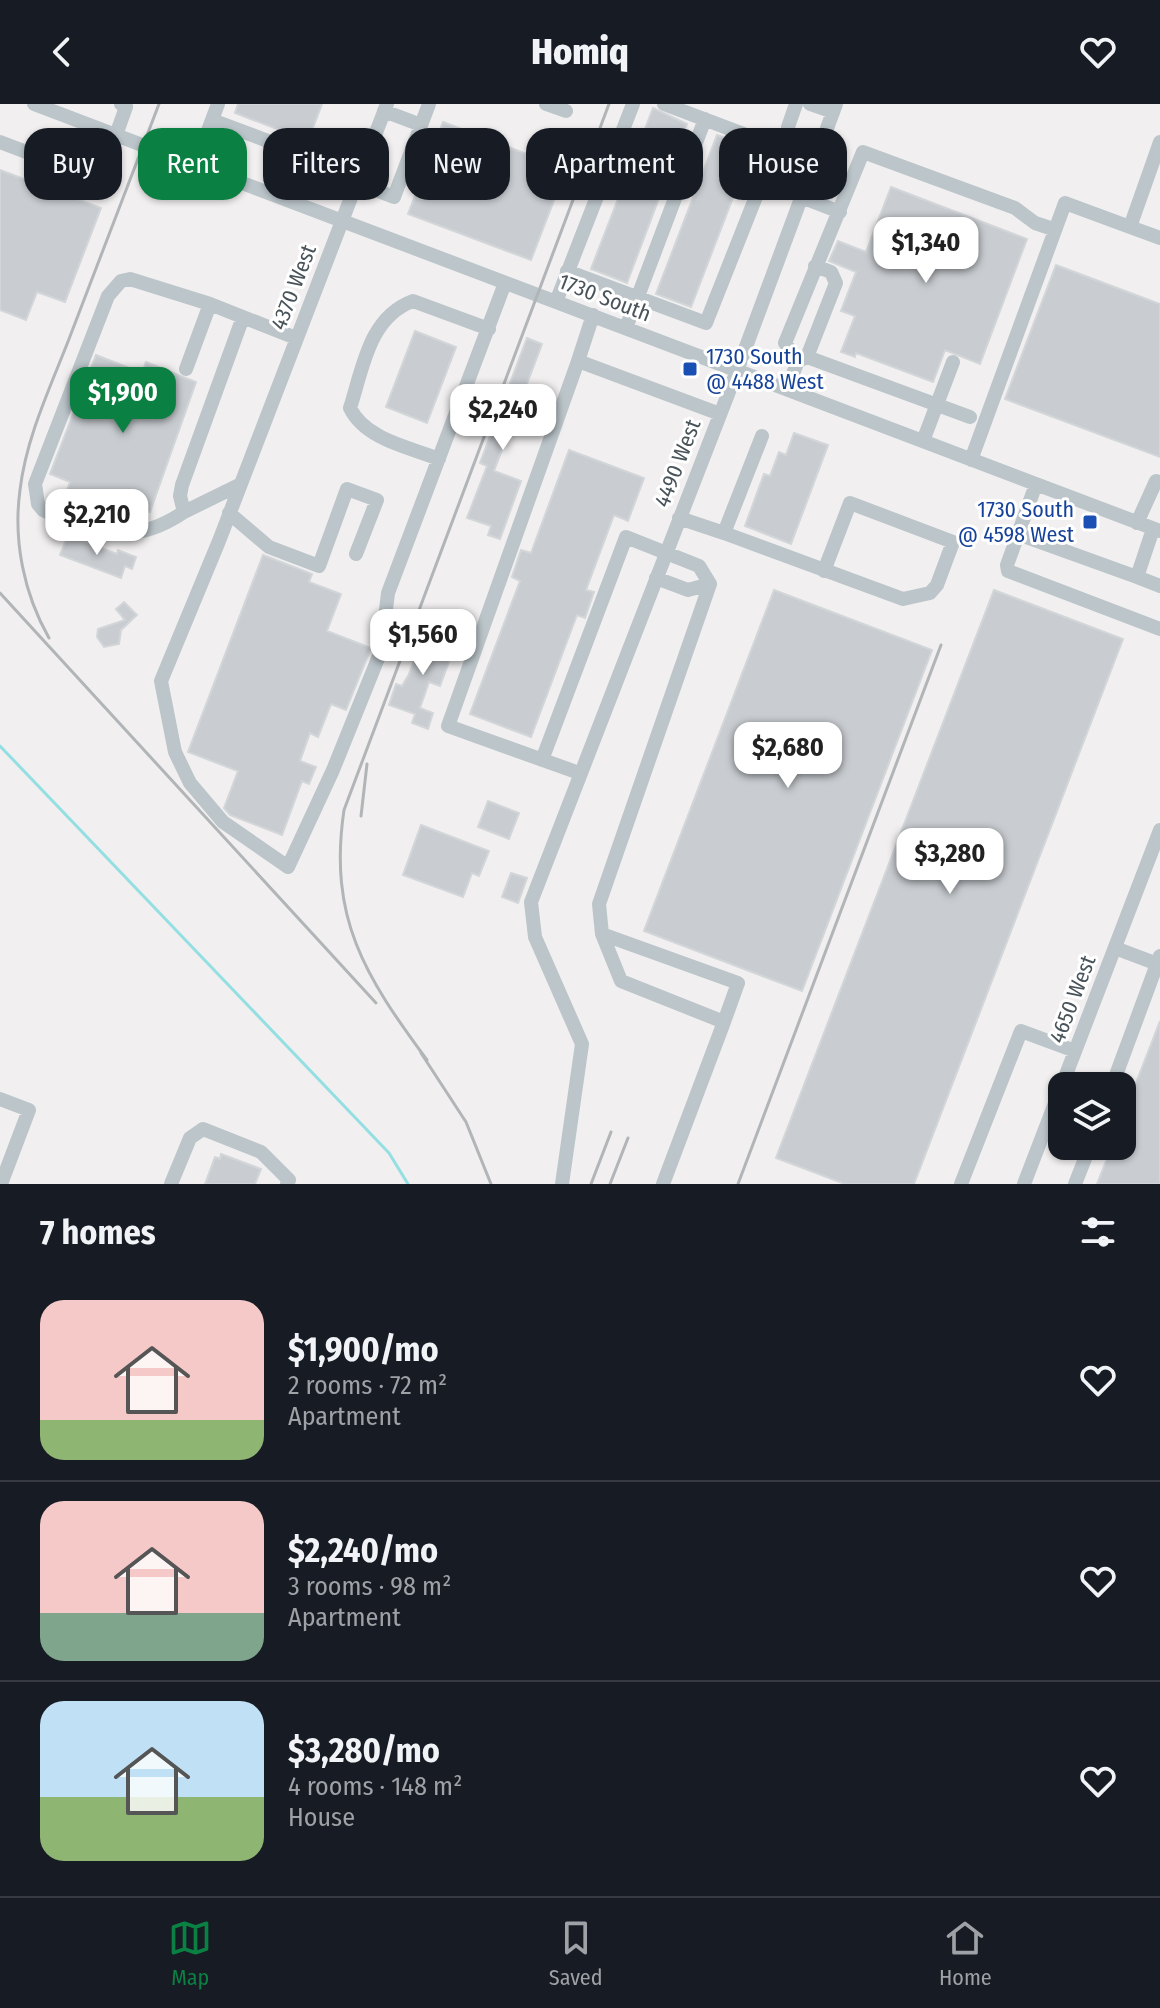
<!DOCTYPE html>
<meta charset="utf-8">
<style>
body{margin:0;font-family:"Fira Sans Condensed",sans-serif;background:#20242c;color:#f1f3f6;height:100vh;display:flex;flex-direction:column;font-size:30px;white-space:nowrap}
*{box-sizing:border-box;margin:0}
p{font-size:26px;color:#9ea1a6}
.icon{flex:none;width:44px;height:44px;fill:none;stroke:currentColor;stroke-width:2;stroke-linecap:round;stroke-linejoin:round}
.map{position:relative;height:1080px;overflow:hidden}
.drawer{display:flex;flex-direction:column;background:#171b24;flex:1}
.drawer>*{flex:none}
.hud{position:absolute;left:24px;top:24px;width:1112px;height:72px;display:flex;gap:16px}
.tools{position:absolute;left:1048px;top:968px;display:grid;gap:16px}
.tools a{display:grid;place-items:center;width:88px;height:88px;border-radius:16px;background:#171b24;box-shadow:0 2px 6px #0004;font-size:40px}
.price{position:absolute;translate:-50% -68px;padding:0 18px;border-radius:16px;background:#fff;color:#222;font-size:26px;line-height:52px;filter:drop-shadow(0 2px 4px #0008)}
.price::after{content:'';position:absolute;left:50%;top:48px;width:24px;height:18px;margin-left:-12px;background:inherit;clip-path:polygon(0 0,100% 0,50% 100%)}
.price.on{background:#0b8043;color:#fff}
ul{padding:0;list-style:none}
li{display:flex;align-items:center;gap:24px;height:200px;padding:0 40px}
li+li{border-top:2px solid #363941}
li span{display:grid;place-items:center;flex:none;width:224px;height:160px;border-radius:24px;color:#555}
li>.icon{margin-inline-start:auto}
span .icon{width:96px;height:96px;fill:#fffc;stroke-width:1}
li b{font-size:34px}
h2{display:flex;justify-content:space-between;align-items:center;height:96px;padding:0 40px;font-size:34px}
.tag{padding:0 28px;border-radius:24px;background:#171b24;box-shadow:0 2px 6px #0004;font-size:28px;line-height:72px}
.tag.on{background:#0b8043;color:#fff}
header{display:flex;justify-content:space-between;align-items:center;height:104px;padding:0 40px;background:#171b24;font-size:36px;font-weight:800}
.tabs{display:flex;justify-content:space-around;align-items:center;height:112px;border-top:2px solid #363941;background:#171b24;font-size:22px;color:#9ea1a6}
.tabs a{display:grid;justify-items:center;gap:4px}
.tabs .on{color:#0b8043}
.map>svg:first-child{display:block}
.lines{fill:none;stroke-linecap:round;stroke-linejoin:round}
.stream{stroke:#93dfe2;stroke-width:3}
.building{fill:#c9cdd1;stroke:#d3d6d9;stroke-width:2}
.minor{stroke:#bbc5ca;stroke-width:14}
.rail{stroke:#b1b5b8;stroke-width:3}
.transit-dot{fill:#1a4fb4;stroke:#fff;stroke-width:3}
.labels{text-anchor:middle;stroke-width:6;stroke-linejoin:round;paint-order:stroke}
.street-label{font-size:22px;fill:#49545a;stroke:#fff}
.transit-label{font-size:22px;fill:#164399;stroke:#fff;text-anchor:start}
</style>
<header><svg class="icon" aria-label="back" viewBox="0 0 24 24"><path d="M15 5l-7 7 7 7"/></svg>Homiq<svg class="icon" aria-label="heart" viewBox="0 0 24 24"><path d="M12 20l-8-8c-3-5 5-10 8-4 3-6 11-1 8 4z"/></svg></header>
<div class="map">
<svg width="1160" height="1080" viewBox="0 0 1160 1080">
<rect width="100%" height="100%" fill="#f1efef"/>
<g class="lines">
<path class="stream" d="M0,642l389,407 19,31"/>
</g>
<path class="building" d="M238,0h84l-14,37 -73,-28z
M653,4l34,16 -60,159 -36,-14z
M443,18l123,47 -35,91 -123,-46z
M717,31l35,13 -61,159 -35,-13z
M0,66l101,38 -36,94 -28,-10 -11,28 -26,-10z
M891,83l136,52 -47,125 -35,-14 -12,32 -77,-29 -1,4 -14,-5 14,-36 -14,-5 15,-39 -27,-11 9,-20 28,11z
M1056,161l104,39v153l-155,-58z
M415,227l41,16 -29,76 -41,-16z
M527,234l15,6 -48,127 27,10 -21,58 -12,-4 3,-9 -24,-8 20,-52 -7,-3z
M96,251l46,18 4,-11 50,20 -46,130 -23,-9 -5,12 -56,-22 4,-11 -20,-8z
M794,329l34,12 -37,99 -46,-18 19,-52 6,2 9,-24 7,3z
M569,346l75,28 -16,43 -14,-6 -28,75 8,2 -9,26 -8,-3 -46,122 -61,-23 50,-133 -8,-4 9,-27 10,3z
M68,431l49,19 1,-4 18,7 -4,12 -7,-3 -4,12 -61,-23z
M263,451l49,19 -3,8 32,12 -14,37 44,17 -25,62 -15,-6 -13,33 -8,-4 -10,28 16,6 -7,17 -7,-3 -20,54 -52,-20 -6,-7 14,-37 -50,-19z
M774,486l158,60 -130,341 -158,-60z
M994,486l129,49 -209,545h-69l-69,-26z
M124,498l13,13 -16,15 -2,14 -15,3 -7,-10 1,-8 27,-9 -9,-11z
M425,528l31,11 -16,43 -11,-4 -9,26 13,5 -5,16 -16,-6 3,-9 -26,-9 7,-21 6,2 7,-12z
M488,697l31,12 -10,26 -31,-12z
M421,721l68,26 -10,25 -7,-3 -9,24 -60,-22z
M511,769l16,5 -9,25 -16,-6z
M1160,917v163h-63l15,-38h10v-27z
M221,1050l40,15 -6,15h-50l10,-27 5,2z"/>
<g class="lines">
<path class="minor" d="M34,0l1126,427
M387,0l-168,437 -58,140 14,71 15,31 33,39 65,45 45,-97 48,-119 7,-58 117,-310
M546,0l20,7
M664,0l151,57
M810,0l23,8
M384,7l37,14
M212,16l93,35 -17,45
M788,23l8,-23
M0,38l100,38 26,-73 -5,-3
M195,61l23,-61
M357,79l37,14 35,-93
M801,93l39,15
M1130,123l30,11
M567,167l139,52 70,-177
M556,198l77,-198
M593,211l-15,46 142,53
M626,224l79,-209
M807,253l163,60
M578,257l-130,365 131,47
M798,257l-13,-18 78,-191 152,56 20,15 18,6
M186,265l24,-65 86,34
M787,285l11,-28 9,-4 29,-74 -5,-11 -16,-6
M923,337l30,-79
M439,355c-31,-12 -74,-20 -89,-51 13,-40 19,-91 63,-107l76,28
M971,356l94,-257 65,24 30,-85
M1036,380l-29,81 1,6 152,58
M239,381l-55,27 -4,-16 2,-11 61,-168
M184,408c-50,34 -89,24 -141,-2l-5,-6 -3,-20 73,-188 13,-15 9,-2 80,25
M229,409l40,34 50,19 28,-77 30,11 -21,54
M679,414l45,15 38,-97
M1137,419l19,-42
M1153,425l-16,48 23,9
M724,429l179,66 27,-6 7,-8 16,-43 -103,-39 -26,68
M1018,430l119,43
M542,656l84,-223 73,29 11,18 -22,6 -32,-12
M602,830l136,49 -14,39
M1115,844l45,17
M1112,982l48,-130
M0,995l29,11 -28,74
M171,1080l19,-46 13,-9 58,23 28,28 -2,4
M562,1080l20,-140 -47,-107 -4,-35 206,-531 99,-267
M663,1080l61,-162 -103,-41 -19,-47 -3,-30 111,-320
M961,1080l60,-153 54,20
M1024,1080l136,-354
M1075,1080l15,-38"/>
<path class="rail" d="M0,489l376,410
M49,534c-25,-44 -36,-97 -29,-148 6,-52 30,-102 49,-151 30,-78 60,-157 90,-235
M361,712l6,-52
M421,949l45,69 25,62
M427,956c-62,-84 -99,-142 -83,-250l265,-706
M591,1080l20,-52
M610,1080l18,-46
M738,1080l203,-539"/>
</g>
<g class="transit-dot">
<rect x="682" y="257" width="16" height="16" rx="4"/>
<rect x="1082" y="410" width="16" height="16" rx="4"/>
</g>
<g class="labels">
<g class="street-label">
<text transform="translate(293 183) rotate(-69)" y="8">4370 West</text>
<text transform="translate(605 193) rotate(21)" y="8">1730 South</text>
<text transform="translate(677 359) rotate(-69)" y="8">4490 West</text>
<text transform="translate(1072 895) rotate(-69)" y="8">4650 West</text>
</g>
<g class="transit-label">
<text x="706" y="260">1730 South<tspan x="706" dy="25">@ 4488 West</tspan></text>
<text x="1074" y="413" text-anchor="end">1730 South<tspan x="1074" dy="25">@ 4598 West</tspan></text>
</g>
</g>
</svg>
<div class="tools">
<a><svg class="icon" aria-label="layers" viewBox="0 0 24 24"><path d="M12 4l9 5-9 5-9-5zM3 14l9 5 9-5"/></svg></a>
</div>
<b class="price" style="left:926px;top:181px">$1,340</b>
<b class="price on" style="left:123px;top:331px">$1,900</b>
<b class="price" style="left:503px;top:348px">$2,240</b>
<b class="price" style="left:97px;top:453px">$2,210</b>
<b class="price" style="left:423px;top:573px">$1,560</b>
<b class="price" style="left:788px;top:686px">$2,680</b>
<b class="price" style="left:950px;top:792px">$3,280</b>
<div class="hud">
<a class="tag">Buy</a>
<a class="tag on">Rent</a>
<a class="tag">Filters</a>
<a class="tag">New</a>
<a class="tag">Apartment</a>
<a class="tag">House</a>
</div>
</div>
<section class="drawer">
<h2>7 homes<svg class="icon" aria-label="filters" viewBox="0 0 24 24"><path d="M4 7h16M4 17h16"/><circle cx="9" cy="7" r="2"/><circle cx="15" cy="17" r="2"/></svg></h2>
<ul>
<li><span style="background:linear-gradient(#f6c9c9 75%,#8fb573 0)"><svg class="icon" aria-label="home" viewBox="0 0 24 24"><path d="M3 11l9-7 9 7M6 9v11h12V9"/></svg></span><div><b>$1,900/mo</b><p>2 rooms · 72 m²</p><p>Apartment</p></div><svg class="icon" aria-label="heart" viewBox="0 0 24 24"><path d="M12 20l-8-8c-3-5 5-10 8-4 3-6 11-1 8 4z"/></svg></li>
<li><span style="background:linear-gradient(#f6c9c9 70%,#7fa58c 0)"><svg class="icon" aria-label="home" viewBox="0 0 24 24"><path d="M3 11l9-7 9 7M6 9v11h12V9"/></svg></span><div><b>$2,240/mo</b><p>3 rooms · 98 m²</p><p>Apartment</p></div><svg class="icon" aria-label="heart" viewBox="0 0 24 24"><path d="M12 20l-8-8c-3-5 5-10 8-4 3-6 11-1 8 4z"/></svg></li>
<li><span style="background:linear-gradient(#bfe0f5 60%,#8fb573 0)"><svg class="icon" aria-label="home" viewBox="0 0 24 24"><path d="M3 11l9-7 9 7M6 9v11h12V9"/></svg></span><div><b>$3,280/mo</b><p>4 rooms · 148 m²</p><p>House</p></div><svg class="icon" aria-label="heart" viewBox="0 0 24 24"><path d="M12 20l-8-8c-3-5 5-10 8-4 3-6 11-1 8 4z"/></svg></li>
</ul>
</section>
<nav class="tabs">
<a class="on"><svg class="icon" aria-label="map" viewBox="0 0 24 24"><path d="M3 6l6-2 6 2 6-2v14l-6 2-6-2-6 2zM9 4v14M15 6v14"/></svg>Map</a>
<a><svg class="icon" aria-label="saved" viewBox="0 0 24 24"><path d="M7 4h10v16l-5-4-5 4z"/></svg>Saved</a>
<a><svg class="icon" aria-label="home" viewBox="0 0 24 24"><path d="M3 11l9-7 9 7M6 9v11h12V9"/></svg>Home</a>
</nav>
